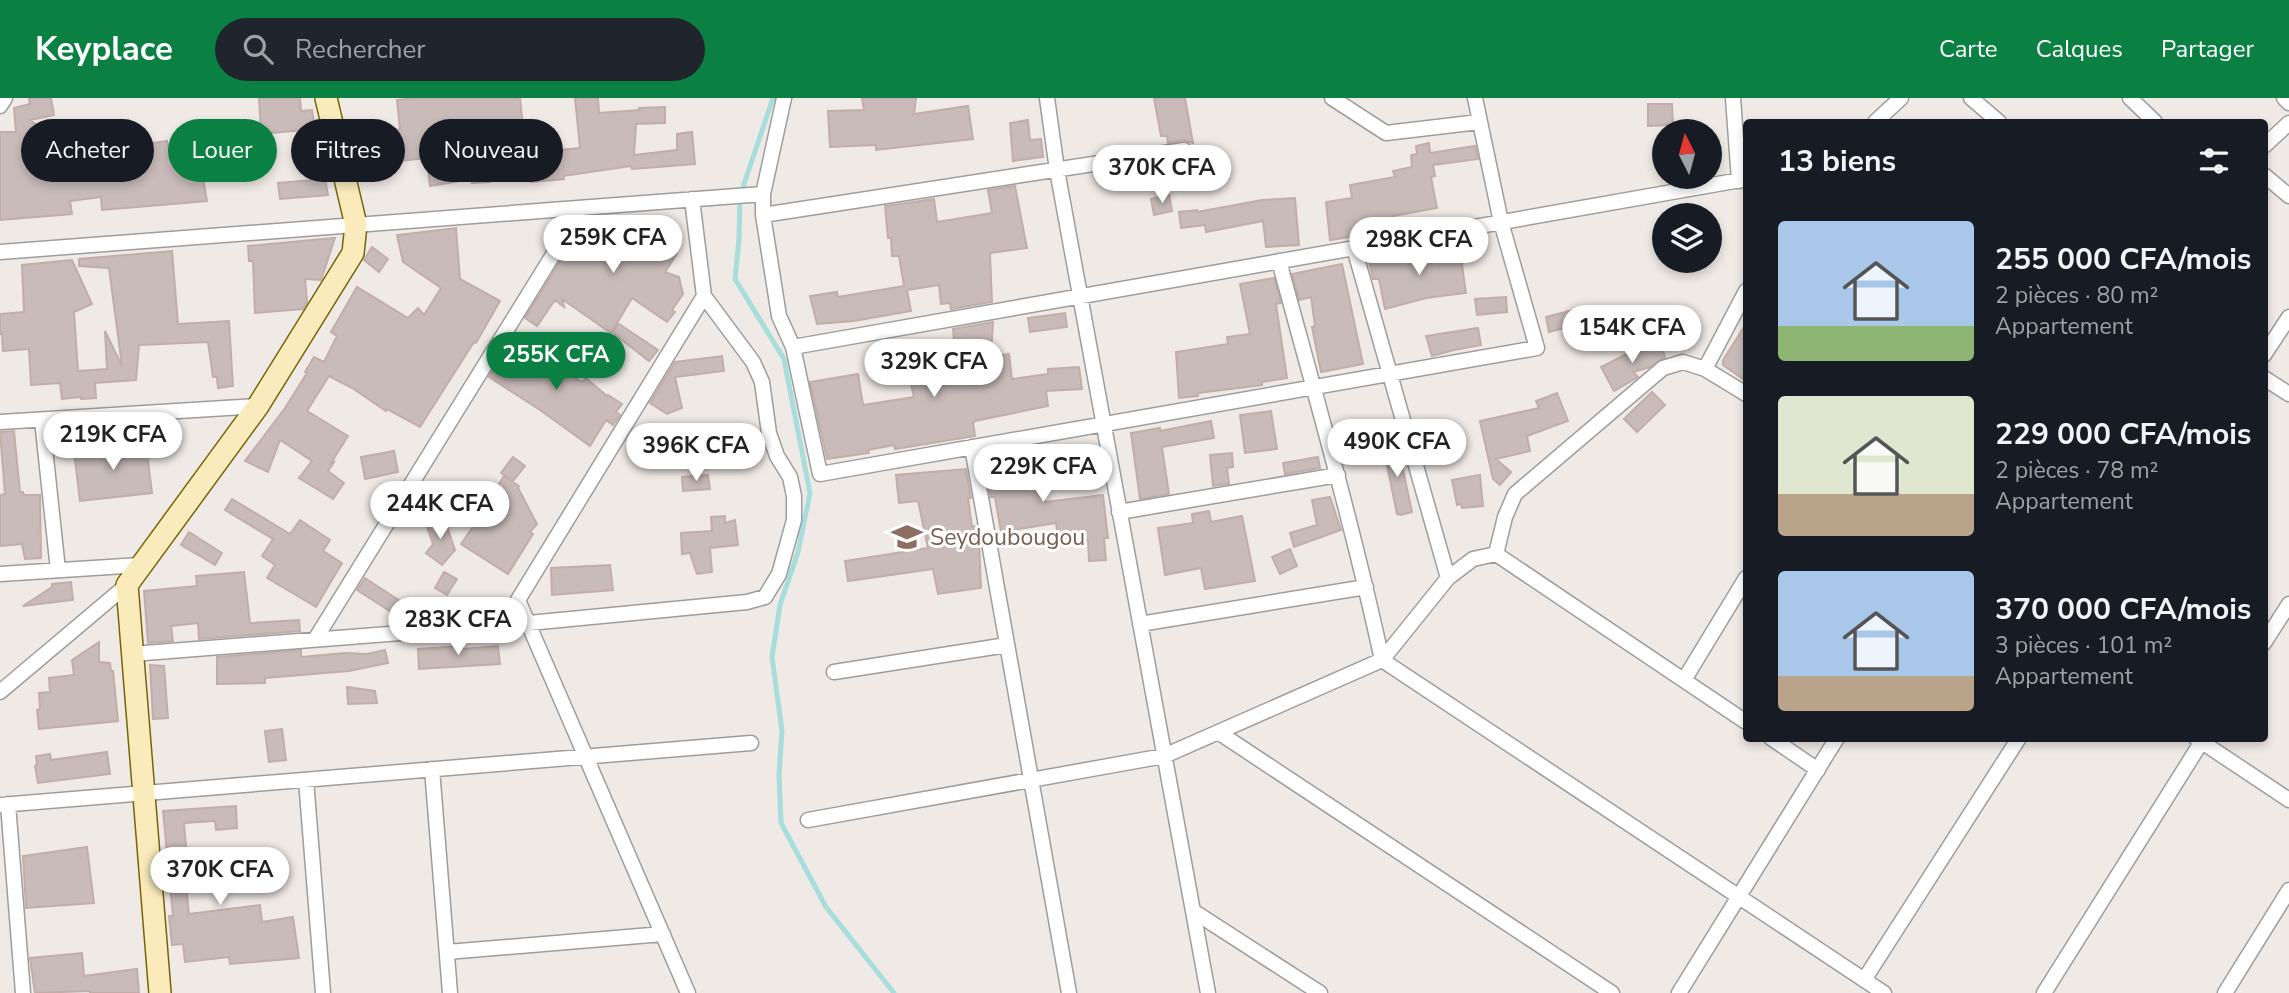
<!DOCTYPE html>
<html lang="fr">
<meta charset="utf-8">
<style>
body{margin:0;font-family:"Nunito Sans",sans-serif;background:#20242c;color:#f1f3f6;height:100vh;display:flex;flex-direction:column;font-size:26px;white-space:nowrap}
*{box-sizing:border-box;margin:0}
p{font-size:23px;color:#9ea1a6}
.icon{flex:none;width:38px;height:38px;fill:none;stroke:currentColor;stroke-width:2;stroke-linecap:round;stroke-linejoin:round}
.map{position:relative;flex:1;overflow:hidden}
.sheet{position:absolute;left:1743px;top:21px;width:525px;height:623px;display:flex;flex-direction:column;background:#171b24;border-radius:7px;box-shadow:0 4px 10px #0003}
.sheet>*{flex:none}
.banner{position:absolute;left:21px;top:21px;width:665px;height:63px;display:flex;gap:14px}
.needle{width:46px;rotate:354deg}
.fabs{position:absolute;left:1652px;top:21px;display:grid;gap:14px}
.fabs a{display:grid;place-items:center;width:70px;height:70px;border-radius:50%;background:#171b24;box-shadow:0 4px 10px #0003;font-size:35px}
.price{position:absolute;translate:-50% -60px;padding:0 16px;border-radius:24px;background:#fff;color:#222;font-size:23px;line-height:46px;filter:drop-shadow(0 2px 4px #0008)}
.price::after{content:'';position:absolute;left:50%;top:42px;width:21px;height:16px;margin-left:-10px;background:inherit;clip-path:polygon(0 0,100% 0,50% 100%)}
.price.on{background:#0b8043;color:#fff}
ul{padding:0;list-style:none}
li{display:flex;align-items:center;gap:21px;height:175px;padding:0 35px}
li span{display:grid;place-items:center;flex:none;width:196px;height:140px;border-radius:7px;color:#555}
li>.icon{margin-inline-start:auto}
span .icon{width:84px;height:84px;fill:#fffc;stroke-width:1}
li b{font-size:30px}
h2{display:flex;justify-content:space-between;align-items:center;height:84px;padding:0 35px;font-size:30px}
.pill{padding:0 24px;border-radius:32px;background:#171b24;box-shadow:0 4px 10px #0003;font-size:24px;line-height:63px}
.pill.on{background:#0b8043;color:#fff}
header{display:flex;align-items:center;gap:42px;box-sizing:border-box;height:98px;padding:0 35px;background:#0b8043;color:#fff}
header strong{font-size:33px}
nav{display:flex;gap:38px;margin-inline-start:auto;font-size:24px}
.search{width:490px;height:63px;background:#20242c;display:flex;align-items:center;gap:18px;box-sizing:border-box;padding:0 24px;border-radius:38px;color:#9ea1a6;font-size:26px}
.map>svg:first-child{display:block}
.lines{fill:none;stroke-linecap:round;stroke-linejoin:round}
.stream{stroke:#a7ddda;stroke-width:5}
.building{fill:#c8bbba;stroke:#c2ada9;stroke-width:2}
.street-casing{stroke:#9d9d9d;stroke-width:17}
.secondary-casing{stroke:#776406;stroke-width:24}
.street{stroke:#fff;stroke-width:14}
.secondary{stroke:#f9ebbc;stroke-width:21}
.labels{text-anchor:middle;stroke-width:6;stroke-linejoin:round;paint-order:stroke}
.education-label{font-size:23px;fill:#785e54;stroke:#fff;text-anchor:start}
</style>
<header>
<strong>Keyplace</strong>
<div class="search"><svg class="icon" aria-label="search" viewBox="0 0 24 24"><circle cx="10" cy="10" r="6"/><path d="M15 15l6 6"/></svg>Rechercher</div>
<nav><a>Carte</a><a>Calques</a><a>Partager</a></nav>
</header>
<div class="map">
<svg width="2289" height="895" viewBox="0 0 2289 895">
<rect width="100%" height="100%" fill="#f0eae6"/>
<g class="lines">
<path class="stream" d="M773,0l-33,98 -1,43 -4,40 49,80 26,134 -12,59 -18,53 -8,52 10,74 -3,43 2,49 45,84 68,86"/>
</g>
<path class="building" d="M29,0h22l3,17 -24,5 20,15 3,22 51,-2v-5l63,-9 1,6 30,-2 1,22 2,-1 6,35 -105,9 -1,-13 -31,4 2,13 -72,6v-88h16l-2,-24 16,-4z
M259,0h41l1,13 11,-1 3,19 -54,5z
M413,0h107l4,40 -35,3 4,27 -3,1v13l-18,1v-4l-42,7 -3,-28 -46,5 -1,-5 -21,3 -3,-24 44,-8 -3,-29z
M575,0h23l1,15 40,-3v-2l26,-1v16l-29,1 -2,31 43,-5v-16l15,-2 3,32 -63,5 -1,-3 -68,10 1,3 -33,3 -3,-29 52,-5z
M862,0h54l-2,16 54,-8 5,33 -97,11v-5l-46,2 -2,-36 36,-1z
M1154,0h31l8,45 -10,-3 -15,3 -1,-7h-6z
M1648,6h24l1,21 -25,1z
M1028,22l2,20 11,-1 2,18 -30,4 -3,-38z
M1429,45l1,10 45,-7 3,13 -45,6 2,11 -4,1 6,31 -44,8 2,14 -65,10 -4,-38 26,-4 -2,-13 45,-8 -2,-6 19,-4 -1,-12 6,-1 -1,-8z
M1192,57l2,19 -23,3 -2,-15 17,-3z
M1142,68l2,14 -29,5 -3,-14z
M325,81l3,16 -48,4 -2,-16z
M1015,88l12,62 -37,5 2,49 -41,7 -1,-6 -9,1 -2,-19 -32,5 4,21 -57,10 -37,3 -7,-28 27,-4 1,5 66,-11 -5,-30h-7l-1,-18h-3l-3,-32 49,-7 3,23 55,-9 -4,-23z
M1169,97l3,16 -18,4 -3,-16z
M1295,100l4,47 -33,2 -3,-26 -57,11 -1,-7 -24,3 -2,-16 18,-2v2l65,-12z
M599,118l43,28 13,-20 25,16 -4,15 -11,17 14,5 4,17 -11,16 3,2 -8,10 -35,-24 -21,35 -49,-34 2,8 -9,-7 -18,26 -12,-8 48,-77 1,1 17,-25z
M456,130l4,51 40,22 -24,42 -2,-1 -54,85 -33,-18 -1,2 -34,-23 -23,-12 -22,35 41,25 -17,27 3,-1 -6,9 16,12 -11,16 -34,-21 13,-17 -32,-21 -12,32 -23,-11 40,-53 22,-35 -2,-1 9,-15 10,5 13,-26 -6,-4 26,-45 51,31 10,-10 6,7 17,-27 -38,-26 -6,-27z
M335,140l-14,42 -16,-1 2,23 -4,7 -48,4 -2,-52h-4l-1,-15z
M372,149l16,12 -9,13 -15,-12z
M172,153l6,73 51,-3 4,65 -15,2 -1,-11h-4l-5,-35 -69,3 -3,35 -41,3 1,15 -15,1v-2l-19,2 -2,-16 -29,2 -2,-36 -26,2 -1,-17h-2v-20l24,-2 -2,-47 50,-5 20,44 -18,8 4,59 29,-2 -2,-38 17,35 -13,-98 -30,-2v-7z
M1460,153l6,42 -40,5 -41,11 -6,-30h-6l-4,-18z
M1342,166l21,100 -42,8 -9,-45 3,-1 -4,-29 -12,3 -7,-26z
M1274,180l7,25 -5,1 11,74 -25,4v3l-64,8v3l-19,2 -3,-46 52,-8 -1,-7 23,-3 -10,-50z
M1506,199l1,15 -30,3 -2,-16z
M1585,209l4,15 -40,10 -3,-15z
M1065,215l2,14 -37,5 -2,-14z
M993,224l-2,35 18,-3 3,25 36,-5v-5l31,-2 3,22 -36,2 2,15 -73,15 -2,2 2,13 -80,13 -1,-4 -26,5 1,3 -42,6 -17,-77 48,-8 5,31 51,-8 -8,-35 49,-11 -2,-22z
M619,226l39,26 -9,11 -36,-28z
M1746,226v57l-23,-16v-5z
M1478,230l3,17 -27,5 -22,6 -6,-20z
M512,241l11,7 -3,5 9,-2 53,33 4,-4 21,18 1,-1 14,9 -6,8 4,3 -7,10 -7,-5 -16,26 -50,-36 -51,-33z
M1660,244l5,15 -15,10 -17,5 5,5 -24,14 -13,-24 28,-14z
M722,258l2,15 -49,6 7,31 -15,6 -17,-11 25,-41z
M1652,294l13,13 -28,27 -13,-13z
M1557,295l11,28 -41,15 3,15 -34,8 15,13 -11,13 -7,-6 -13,-58 59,-13 -3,-7z
M1271,313l6,38 -32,4 -5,-38z
M1211,323l3,17 -52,9 7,47 -29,5 -9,-66 29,-5v3z
M14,333l6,61h3l1,3h16l1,63 -16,1 -3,-15 -22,2v-51l5,-1 -5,-62z
M1397,344l15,70 -11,3 -4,-1 -14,-68z
M146,346l6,49 -72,8 -6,-49z
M394,353l4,21 -33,7 -4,-22z
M1036,353l9,51 58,-7 5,43h-4l2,22 -17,1 -1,-21 -29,3 -3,-20 -55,9 -6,-35h-4l-6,-30h3l-1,-11z
M1232,355l1,14 -6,1 2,16 -16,2 -3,-31z
M513,359l12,9 -12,15 -12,-8z
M1318,359l2,11 -35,6 -2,-11z
M966,371l5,29h-3l4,29 4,-1 3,16 2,46 -43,6 -5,-25 -85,12 -3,-20 83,-13 -10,-47 -19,2 -3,-28z
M708,377l2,14 -27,2 -1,-14z
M1480,377l3,31 -21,2 -1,-4 -4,1 -5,-25z
M504,378l15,10 -1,2 19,36 -7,8 3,2 -25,40 -47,-30 28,-40 -2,-1z
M1330,399l11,33 -47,17 -4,-14 27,-8 -5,-25z
M232,401l58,35 10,-14 30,20 -7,11 19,12 -26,44 -49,-29 8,-13 -13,-9 11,-17 -48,-29z
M1209,413l2,11 31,-6 13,65 -50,8 -4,-21 -36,7 -7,-47 35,-5 -1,-9z
M725,418v7l10,-3 3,25 -28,3 2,24 -15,2 -7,-21 -8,1 -1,-21 31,-2 -1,-14z
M444,420l11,32 -13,15 -16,-12 7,-9 -7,-20z
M189,434l33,21 -7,12 -34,-20z
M1290,451l7,17 -17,8 -8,-17z
M610,467l3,25 -61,5 -1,-27z
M244,474l6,51 49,-3 1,11 -101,8 -1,-16 -27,3 2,15 -25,2 -4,-52 53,-5 -1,-10z
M444,474l13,7 -10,16 -12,-7z
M365,480l35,23 -9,11 -34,-22z
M71,484l2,18 -50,6 29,-19v-3z
M99,544v20l11,1 1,8h2l5,50 -79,8 -2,-19 3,-1 -1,-16 11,-1 -1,-14 25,-3 -2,-15z
M463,548v3l35,-3 2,18 -81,5 -1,-20z
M301,552v7l44,-4 22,1 18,-4 3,13 -39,8 -84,7v5l-48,1v-27z
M150,567l14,1 4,52 -15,1z
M347,589l28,4 2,12 -29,1z
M282,631l4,31 -17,2 -4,-31z
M107,654l3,22 -72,9 -3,-17 2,-1 -1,-9 14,-2 1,6z
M236,708l1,22 -21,2 -1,-9 -31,2 3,35h-4l6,56 71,-9 2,17 31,-5 6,41 -69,6 -1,-7 -44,5 -2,-18 -11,1 -3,-29h4l-10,-105z
M87,749l7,56 -68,5 -3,-52z
M82,855l2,23 53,-7 2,24h-49v-2l-55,2 -5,-35z"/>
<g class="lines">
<g class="street-casing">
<path id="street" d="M784,0l-21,96v21l16,101 14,31 27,127 717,-126 -36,-126 -26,-124
M1047,0l10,72 151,823
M1332,0l54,35 93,-11
M1733,0l6,83
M1971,0l28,24
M2130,0l25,24
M2284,0l5,5
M0,8l5,-8
M1875,24l26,-24
M2264,48l25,-23
M2264,77l25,21
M763,117l421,-65
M1354,150l94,330
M0,154l763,-58
M1279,163c36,133 74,265 103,399l502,333
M793,249l953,-168
M2264,257l25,-38
M1705,271l41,-78
M2264,280l25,16
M42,322l16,150
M0,324l258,-16
M972,349l97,546
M1119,414l219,-37
M1496,456l9,-37 10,-23 148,-126 20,-6 22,7 41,25
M0,476l140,-9
M1140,526l226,-37
M316,540l266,-430
M2264,545l25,-39
M132,556l397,-31 218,-21 18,-5 14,-23 15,-54v-24l-4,-19 -13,-21 -8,-23 -7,-51 -9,-20 -49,-66
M834,574l173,-27
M1684,582l62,-102
M0,594l127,-107
M1218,634l394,261
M1771,640l47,32
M2196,640l93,62
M432,671l18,224
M306,682l17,213
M8,706l15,189
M0,707l751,-62
M808,722l356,-64 218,-96 66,-82 25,-19 23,-5 250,168
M1193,813l127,82
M447,854l216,-18
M1864,882l155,-242
M688,895l-170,-393 186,-304 -12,-97
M1679,895l158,-255
M2044,895l160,-255
M2225,895l64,-103"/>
</g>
<g class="secondary-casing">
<path id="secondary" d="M160,895l-33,-408 131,-179 95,-153 3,-28 -30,-127"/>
</g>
<use href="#street" class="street"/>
<use href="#secondary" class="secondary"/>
</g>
<defs>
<g id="school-bare" transform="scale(2.415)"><path d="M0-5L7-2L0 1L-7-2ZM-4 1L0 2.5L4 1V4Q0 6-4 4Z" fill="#8d6e63" stroke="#fff" stroke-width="2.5" paint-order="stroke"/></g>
</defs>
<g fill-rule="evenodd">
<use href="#school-bare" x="907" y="439"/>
</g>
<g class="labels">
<g class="education-label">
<text x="930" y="447">Seydoubougou</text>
</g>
</g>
</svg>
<div class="fabs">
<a><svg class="needle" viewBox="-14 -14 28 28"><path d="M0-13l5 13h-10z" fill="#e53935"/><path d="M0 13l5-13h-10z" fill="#9ea1a6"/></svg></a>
<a><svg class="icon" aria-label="layers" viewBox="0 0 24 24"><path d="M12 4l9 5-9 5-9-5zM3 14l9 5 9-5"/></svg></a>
</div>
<b class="price" style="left:1162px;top:107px">370K CFA</b>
<b class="price" style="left:613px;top:177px">259K CFA</b>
<b class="price" style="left:1419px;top:179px">298K CFA</b>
<b class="price" style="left:1632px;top:267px">154K CFA</b>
<b class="price on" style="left:556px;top:294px">255K CFA</b>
<b class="price" style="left:934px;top:301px">329K CFA</b>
<b class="price" style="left:113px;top:374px">219K CFA</b>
<b class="price" style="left:1397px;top:381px">490K CFA</b>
<b class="price" style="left:696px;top:385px">396K CFA</b>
<b class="price" style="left:1043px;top:406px">229K CFA</b>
<b class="price" style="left:440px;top:443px">244K CFA</b>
<b class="price" style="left:458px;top:559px">283K CFA</b>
<b class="price" style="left:220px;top:809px">370K CFA</b>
<div class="banner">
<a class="pill">Acheter</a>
<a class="pill on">Louer</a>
<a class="pill">Filtres</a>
<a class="pill">Nouveau</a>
</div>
<section class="sheet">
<h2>13 biens<svg class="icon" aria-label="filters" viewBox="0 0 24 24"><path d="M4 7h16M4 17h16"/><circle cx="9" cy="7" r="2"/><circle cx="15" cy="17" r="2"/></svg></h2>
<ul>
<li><span style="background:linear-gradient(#a9c7e8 75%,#8fb573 0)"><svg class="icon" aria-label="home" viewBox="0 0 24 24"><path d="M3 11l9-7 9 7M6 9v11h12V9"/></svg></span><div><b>255 000 CFA/mois</b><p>2 pièces · 80 m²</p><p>Appartement</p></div></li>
<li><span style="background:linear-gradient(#dfe7d0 70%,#b9a48a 0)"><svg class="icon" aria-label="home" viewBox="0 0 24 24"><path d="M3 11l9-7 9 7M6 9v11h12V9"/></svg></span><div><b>229 000 CFA/mois</b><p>2 pièces · 78 m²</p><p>Appartement</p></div></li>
<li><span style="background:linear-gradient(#a9c7e8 75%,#b9a48a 0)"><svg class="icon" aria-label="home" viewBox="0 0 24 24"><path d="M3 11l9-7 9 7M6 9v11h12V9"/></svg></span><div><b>370 000 CFA/mois</b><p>3 pièces · 101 m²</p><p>Appartement</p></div></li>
</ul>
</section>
</div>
